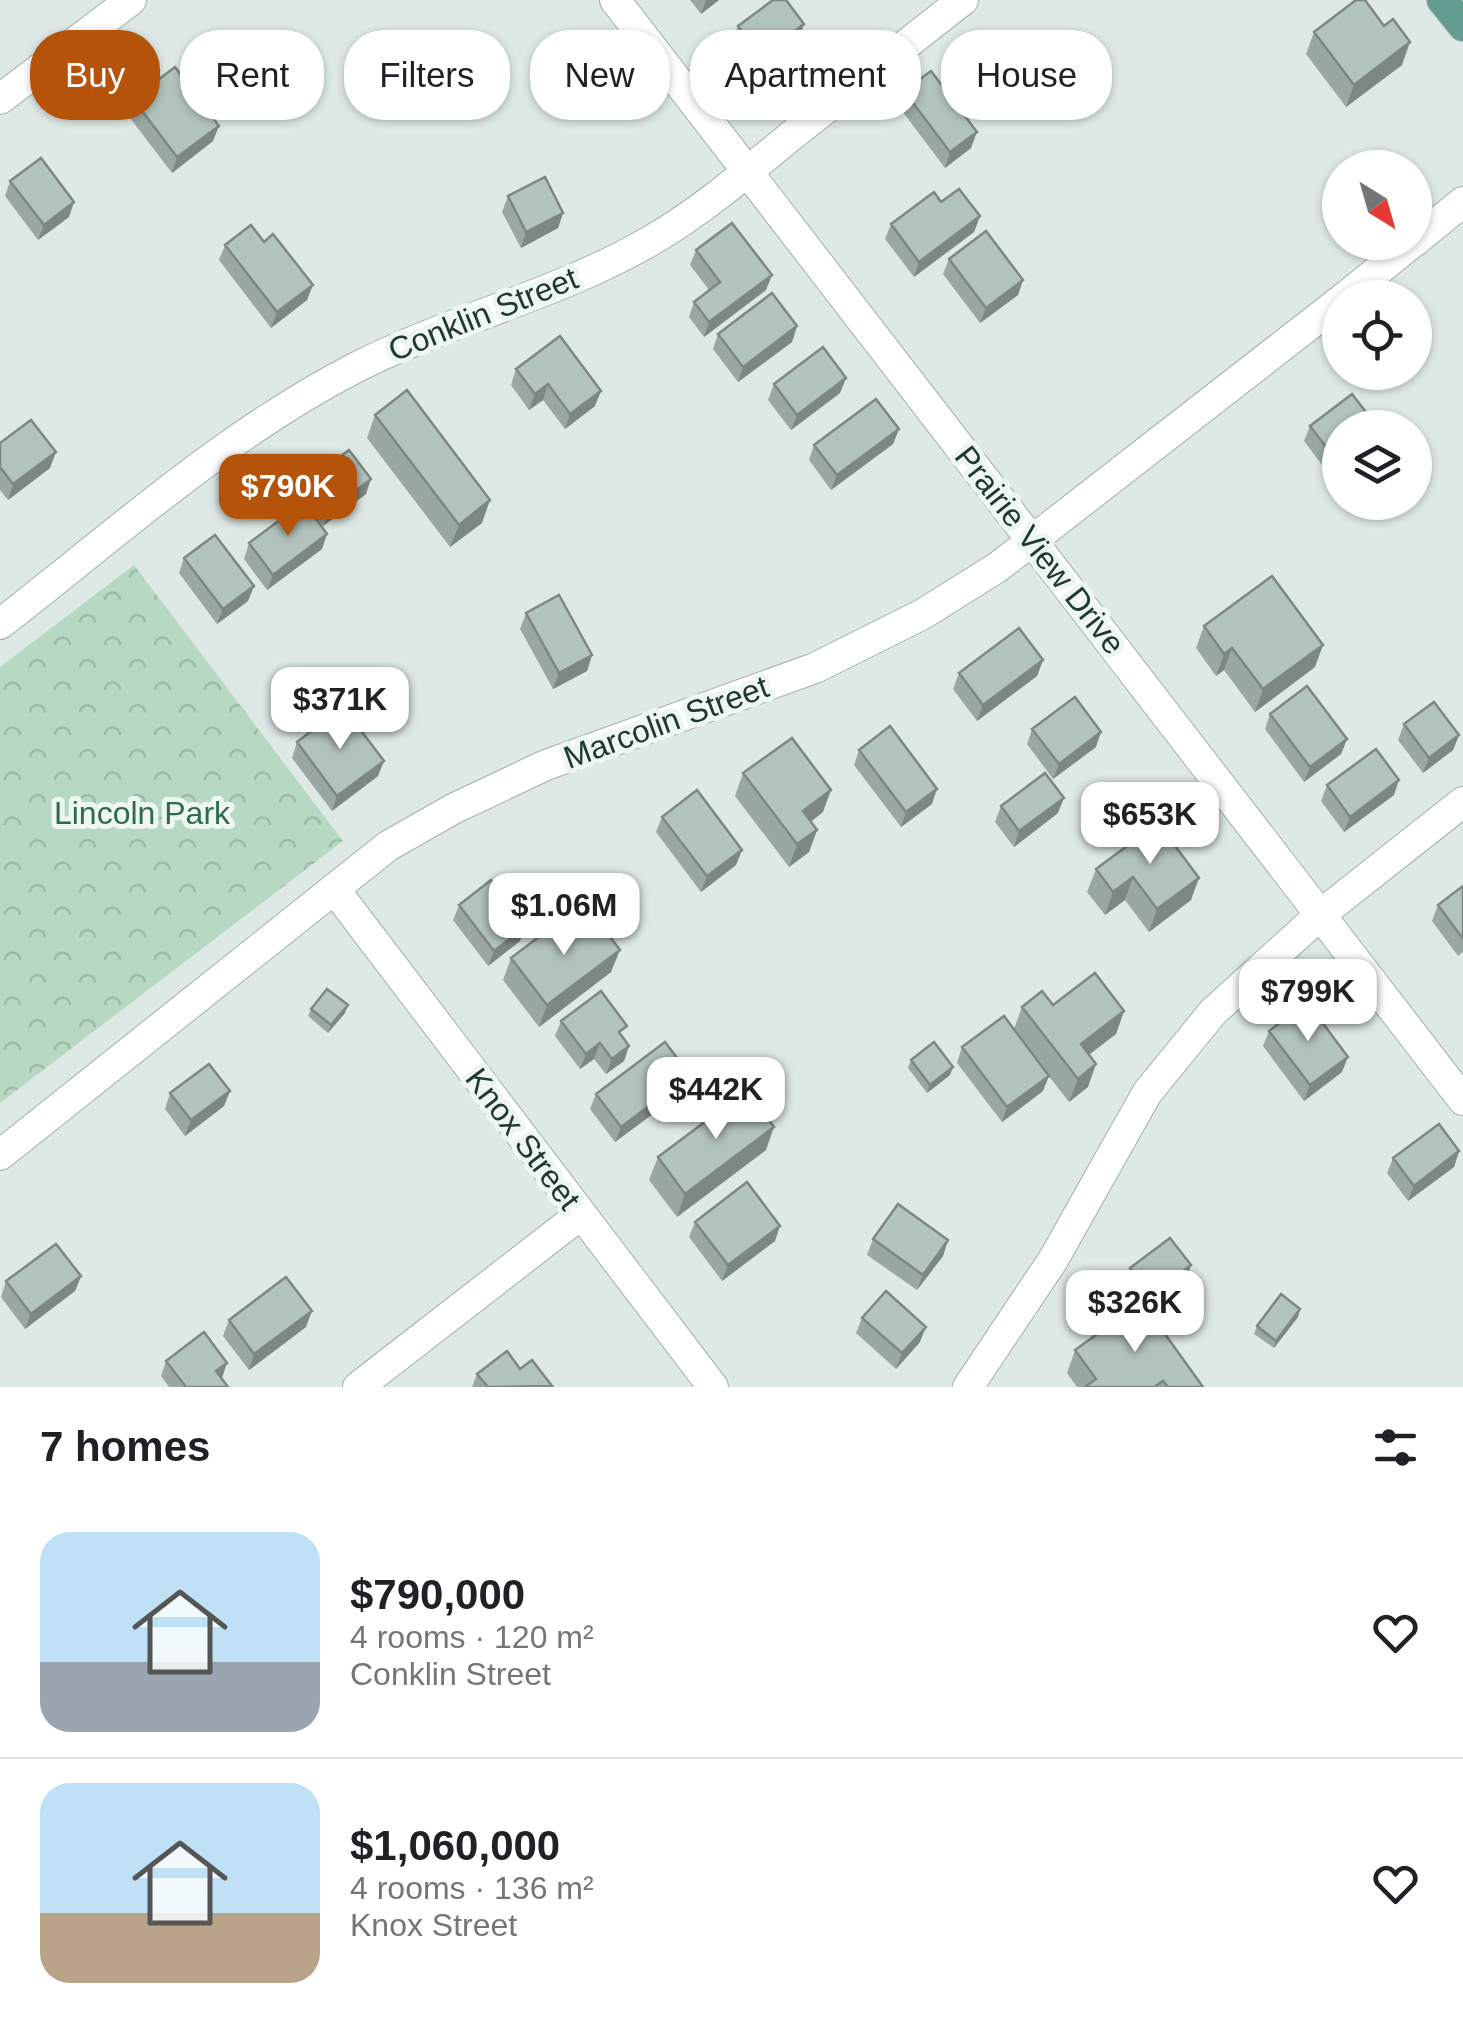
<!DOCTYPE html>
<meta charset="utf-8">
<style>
body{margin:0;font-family:Arial,sans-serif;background:#f6f6f6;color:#202124;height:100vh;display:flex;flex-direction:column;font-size:38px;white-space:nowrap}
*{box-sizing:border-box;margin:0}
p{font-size:32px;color:#757577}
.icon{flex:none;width:55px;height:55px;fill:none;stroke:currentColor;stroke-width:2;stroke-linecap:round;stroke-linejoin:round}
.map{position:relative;height:1387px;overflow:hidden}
.details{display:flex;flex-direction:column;background:#fff;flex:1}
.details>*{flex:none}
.guide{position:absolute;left:30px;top:30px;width:1405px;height:90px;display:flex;gap:20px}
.needle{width:65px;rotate:143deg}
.buttons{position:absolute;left:1322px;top:150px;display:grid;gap:20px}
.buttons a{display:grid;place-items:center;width:110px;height:110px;border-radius:50%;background:#fff;box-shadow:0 2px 8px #0004;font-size:50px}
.price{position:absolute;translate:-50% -85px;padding:0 22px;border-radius:20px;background:#fff;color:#222;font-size:32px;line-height:65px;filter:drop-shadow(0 2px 5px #0008)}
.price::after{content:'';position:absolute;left:50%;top:60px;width:30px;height:22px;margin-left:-15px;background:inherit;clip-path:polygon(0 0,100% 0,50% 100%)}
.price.current{background:#b45309;color:#fff}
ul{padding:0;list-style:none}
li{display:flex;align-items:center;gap:30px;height:250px;padding:0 40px}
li+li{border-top:2px solid #e0e0e0}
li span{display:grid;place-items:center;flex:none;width:280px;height:200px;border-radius:30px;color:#555}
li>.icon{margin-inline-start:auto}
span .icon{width:120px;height:120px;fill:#fffc;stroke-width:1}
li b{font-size:42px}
h2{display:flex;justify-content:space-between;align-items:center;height:120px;padding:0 40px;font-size:42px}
.tag{padding:0 35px;border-radius:40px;background:#fff;box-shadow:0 2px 8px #0004;font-size:35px;line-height:90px}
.tag.current{background:#b45309;color:#fff}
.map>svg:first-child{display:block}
.forest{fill:url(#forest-crowns)}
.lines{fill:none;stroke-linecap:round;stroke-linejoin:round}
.minor-casing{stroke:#a1b0ac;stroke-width:32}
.major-casing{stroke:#bcc3c2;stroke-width:32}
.minor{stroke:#fff;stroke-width:30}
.major{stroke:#659c92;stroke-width:30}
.wall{fill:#9aa8a3}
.shaded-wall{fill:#7d8885}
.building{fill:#b3c3be;stroke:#7d8885;stroke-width:2.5}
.labels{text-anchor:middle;stroke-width:10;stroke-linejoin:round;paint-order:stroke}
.street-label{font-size:32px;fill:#203733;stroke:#eef6f2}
.park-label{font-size:32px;fill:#2d6b4b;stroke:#eef6f2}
</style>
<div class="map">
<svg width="1463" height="1387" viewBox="0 0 1463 1387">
<defs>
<pattern id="forest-crowns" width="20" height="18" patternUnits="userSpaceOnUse" patternTransform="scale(2.5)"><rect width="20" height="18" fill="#b7d9c3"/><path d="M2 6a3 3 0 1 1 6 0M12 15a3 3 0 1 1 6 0" fill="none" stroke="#9dbba8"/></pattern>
</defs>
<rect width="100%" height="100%" fill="#dee9e5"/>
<path class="forest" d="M134,565l209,276 -343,262v-436z"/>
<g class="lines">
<g class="minor-casing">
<path id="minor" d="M615,0l848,1100
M0,99l131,-99
M1415,241l48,-39
M1344,298l69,-56
M0,624c115,-89 225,-189 355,-256 96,-49 203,-73 297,-128 51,-30 94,-67 139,-104 57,-45 114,-91 172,-136
M335,890l378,497
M0,1155l388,-309 65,-37 93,-44 269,-97 108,-54 75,-47 342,-266
M358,1387l222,-172
M968,1387l85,-127 94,-167 66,-81 107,-97 143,-113"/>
</g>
<g class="major-casing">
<path id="major" d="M1442,0l21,26"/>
</g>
<use href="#minor" class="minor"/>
<use href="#major" class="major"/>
</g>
<path class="wall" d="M690,0h29l-18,14z
M738,26l60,14 -43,32 -23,-30z
M1314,32l88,33 -56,42 -40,-53z
M983,67h63l-6,16 -40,30 -23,-31z
M904,91l67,57 -26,20 -46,-61z
M133,99l80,42 -41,32 -45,-59z
M10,181l59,36 -31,23 -33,-44z
M508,196l55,17 -5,15 -37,20 -19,-36z
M941,202l39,14 -6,16 -60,45 -29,-38 6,-15z
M264,242l43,58 -36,28 -52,-68 6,-15z
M696,250l70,40 -62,47 -15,-20 5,-15 15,-12 -19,-25z
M949,259l74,21 -5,15 -38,28 -37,-49z
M797,326l-5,16 -54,40 -25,-33 5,-15z
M516,369l79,37 -30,23 -22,-29 -14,10 -18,-25z
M846,378l-6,15 -49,37 -23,-30 6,-16z
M375,415l107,108 -32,24 -83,-109z
M1310,426l30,2v36l-12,9 -24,-32z
M899,429l-6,15 -62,46 -22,-30 5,-15z
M0,443l50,25 -42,32 -8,-10z
M307,481l59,13 -43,32 -22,-29z
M249,543l73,6 -55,41 -23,-31z
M184,558l70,28 -6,15 -31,23 -38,-51z
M526,613l66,42 -5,16 -34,18 -33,-60z
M1204,626l111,41 -60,45 -31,-42 -8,6 -20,-28z
M1043,660l-6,16 -60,45 -24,-32 6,-16z
M1270,714l77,25 -6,15 -37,28 -39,-53z
M1404,724l55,11 -6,15 -30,23 -25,-33z
M1032,729l64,18 -43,32 -26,-35z
M297,742l81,34 -46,35 -40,-53z
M859,750l73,54 -31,23 -47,-62z
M743,773l80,39 -12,10 6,8 -8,22 -20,15 -54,-71z
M1327,785l67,10 -50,37 -23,-31z
M1001,806l57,7 -44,34 -19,-25z
M662,817l80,33 -6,15 -35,27 -45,-60z
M1158,823l33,77 -42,32 -24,-32 -20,15 -18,-23 9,-23z
M1463,886v66l-5,4 -26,-35 6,-16z
M459,905l61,36 -32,25 -35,-46z
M511,958l100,14 -72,55 -36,-47z
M1053,1005l71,6 -8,23 -27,20 -1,33 -19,15 -43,-55 17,44 -41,31 -45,-59 5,-16 52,-18 8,-22z
M311,1009l34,4 -17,20 -20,-17z
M561,1021l62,16 6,9 -5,15 -18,13 -12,-15 -14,10 -25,-33z
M1269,1031l73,41 -38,29 -41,-55z
M911,1060l39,15 -23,18 -19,-25z
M690,1075l-5,15 -70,52 -25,-33 6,-15z
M230,1091l-6,15 -39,30 -20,-27 5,-16z
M766,1150l-89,67 -28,-37 9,-23z
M1459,1151l-5,16 -46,34 -21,-28 6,-15z
M695,1222l80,19 -53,40 -33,-44z
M873,1239l75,1 -5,16 -26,34 -50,-35z
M1191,1265l-5,16 -38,28 55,78h-126l-10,-14 8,-23 65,-46 -16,-20 6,-16z
M81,1276l-6,15 -50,38 -24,-32 5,-16z
M1300,1309l-2,8 -24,31 -20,-14 3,-8z
M862,1318l58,24 -24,27 -40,-36z
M229,1320l77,7 -57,43 -26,-34z
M166,1361l62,26h-59l-8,-11z
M520,1369l32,18h-80l5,-13z"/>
<path class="shaded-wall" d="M706,0h13l-18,14z
M804,24l-6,16 -43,32 6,-15z
M1410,42l-8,23 -56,42 8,-22z
M1046,67l-6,16 -40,30 6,-16z
M219,126l-6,15 -41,32 5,-16z
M977,132l-6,16 -26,20 5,-16z
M74,202l-5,15 -31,23 6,-15z
M563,213l-5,15 -37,20 5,-16z
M980,216l-6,16 -60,45 5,-15z
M772,275l-6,15 -62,47 5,-15z
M1023,280l-5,15 -38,28 6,-15z
M313,285l-6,15 -36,28 6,-16z
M797,326l-5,16 -54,40 5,-15z
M846,378l-6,15 -49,37 6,-15z
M548,384l-5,16 -14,10 6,-16z
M601,391l-6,15 -30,23 5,-15z
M899,429l-6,15 -62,46 6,-15z
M56,452l-6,16 -42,32 5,-16z
M1340,453v11l-12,9 6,-16z
M371,479l-5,15 -43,32 6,-15z
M490,500l-8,23 -32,24 9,-22z
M327,534l-5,15 -55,41 6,-15z
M254,586l-6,15 -31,23 6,-15z
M1323,645l-8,22 -60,45 8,-23z
M1232,648l-8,22 -8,6 8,-22z
M592,655l-5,16 -34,18 6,-16z
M1043,660l-6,16 -60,45 6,-16z
M1101,732l-5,15 -43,32 6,-15z
M1459,735l-6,15 -30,23 6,-15z
M1347,739l-6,15 -37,28 6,-15z
M384,761l-6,15 -46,35 5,-15z
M1399,780l-5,15 -50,37 6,-15z
M937,789l-5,15 -31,23 5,-15z
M831,790l-8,22 -29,22 9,-23z
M1064,798l-6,15 -44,34 5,-16z
M817,830l-8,22 -20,15 8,-23z
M742,850l-6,15 -35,27 6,-16z
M1133,877l-8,23 -20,15 8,-23z
M1199,878l-8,22 -42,32 8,-23z
M526,926l-6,15 -32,25 6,-15z
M620,950l-9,22 -72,55 8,-22z
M348,1005l-3,8 -17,20 3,-8z
M1124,1011l-8,23 -43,33 8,-23z
M600,1043l-6,16 -14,10 6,-15z
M629,1046l-5,15 -18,13 6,-15z
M1348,1057l-6,15 -38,29 6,-16z
M1096,1064l-8,23 -19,15 9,-23z
M953,1067l-3,8 -23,18 3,-8z
M690,1075l-5,15 -70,52 6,-15z
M1049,1076l-6,15 -41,31 5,-15z
M230,1091l-6,15 -39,30 6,-16z
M774,1127l-8,23 -89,67 8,-23z
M1459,1151l-5,16 -46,34 6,-15z
M780,1226l-5,15 -53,40 6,-16z
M948,1240l-5,16 -26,34 6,-15z
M1191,1265l-5,16 -41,30 6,-15z
M81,1276l-6,15 -50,38 6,-15z
M1300,1309l-2,8 -24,31 2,-7z
M312,1311l-6,16 -57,43 5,-16z
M926,1327l-6,15 -24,27 6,-16z
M227,1363l-5,15 -6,-7z"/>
<path class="building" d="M773,0h13l18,24 -43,33 -23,-31z
M1356,0h9l19,26 9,-7 17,23 -56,43 -40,-53z
M1023,37l23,30 -40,30 -23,-30z
M175,67l44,59 -42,31 -44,-58z
M931,71l46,61 -27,20 -46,-61z
M41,158l33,44 -30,23 -34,-44z
M545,177l18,36 -37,19 -18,-36z
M959,189l21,27 -61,46 -28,-38 43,-32 7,10z
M732,223l40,52 -63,47 -15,-20 26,-20 -24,-32z
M251,225l13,17 9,-8 40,51 -36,27 -52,-67z
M986,231l37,49 -37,28 -37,-49z
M772,293l25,33 -54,41 -25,-33z
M560,336l41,55 -31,23 -22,-30 -13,10 -19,-25z
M823,347l23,31 -49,37 -23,-31z
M407,390l83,110 -31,25 -84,-110z
M1352,394l24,31 -3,3h-33v25l-6,4 -24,-31z
M876,399l23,30 -62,46 -23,-30z
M31,420l25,32 -43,32 -13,-17v-24z
M349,450l22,29 -42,32 -22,-30z
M304,502l23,32 -54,41 -24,-32z
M215,535l39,51 -31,23 -39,-51z
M1272,576l51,69 -60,44 -31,-41 -8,6 -20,-28z
M559,595l33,60 -33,18 -33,-60z
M1019,628l24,32 -60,45 -24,-32z
M1307,686l40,53 -37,28 -40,-53z
M1075,697l26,35 -42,32 -27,-35z
M1434,702l25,33 -30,23 -25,-34z
M343,707l41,54 -47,35 -40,-54z
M890,726l47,63 -31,23 -47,-62z
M792,738l39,52 -28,21 14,19 -20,14 -54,-71z
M1376,749l23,31 -49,37 -23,-32z
M1045,773l19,25 -45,33 -18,-25z
M697,790l45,60 -35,26 -45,-59z
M1158,823l41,55 -42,31 -24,-32 -20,15 -17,-23z
M491,880l35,46 -32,25 -35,-46z
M1463,886v53l-25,-34z
M595,917l25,33 -73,55 -36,-47 50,-38 11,15z
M1095,973l29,38 -43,33 15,20 -18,15 -56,-72 20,-16 11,14z
M327,989l21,16 -17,20 -20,-16z
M601,991l26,35 -8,6 10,14 -17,13 -12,-16 -14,11 -25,-33z
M1307,1002l41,55 -38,28 -41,-54z
M1004,1016l45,60 -42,31 -45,-60z
M665,1042l25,33 -69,52 -25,-33z
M934,1042l19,25 -23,18 -19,-25z
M209,1064l21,27 -39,29 -21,-27z
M746,1091l28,36 -89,67 -27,-37z
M1439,1124l20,27 -45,35 -21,-28z
M747,1182l33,44 -52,39 -33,-43z
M898,1204l50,36 -25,35 -50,-36z
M1170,1238l21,27 -40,31 -21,-28z
M56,1244l25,32 -50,38 -25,-33z
M286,1277l26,34 -58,43 -25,-34z
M886,1291l40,36 -24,26 -40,-35z
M1281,1294l19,15 -24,32 -19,-15z
M1142,1302l61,85h-35l-5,-6 -9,6h-69l11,-8 -21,-29z
M204,1332l23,31 -11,8 12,16h-42l-20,-26z
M507,1351l13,18 12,-9 20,26 -64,1 -11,-13z"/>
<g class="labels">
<g class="street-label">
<text transform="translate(483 314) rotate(-22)" y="11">Conklin Street</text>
<text transform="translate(1040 550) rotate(52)" y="11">Prairie View Drive</text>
<text transform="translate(666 722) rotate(-20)" y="11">Marcolin Street</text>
<text transform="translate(523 1139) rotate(53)" y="11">Knox Street</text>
</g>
<g class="park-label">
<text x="142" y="824">Lincoln Park</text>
</g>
</g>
</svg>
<div class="buttons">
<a><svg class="needle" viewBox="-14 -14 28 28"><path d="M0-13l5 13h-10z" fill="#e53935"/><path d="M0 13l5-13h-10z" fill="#757577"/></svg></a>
<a><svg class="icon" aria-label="locate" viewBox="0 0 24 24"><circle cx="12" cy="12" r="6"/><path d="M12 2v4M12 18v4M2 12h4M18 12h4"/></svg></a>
<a><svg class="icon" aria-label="layers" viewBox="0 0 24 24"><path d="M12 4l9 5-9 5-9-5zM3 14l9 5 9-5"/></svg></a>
</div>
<b class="price current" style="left:288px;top:539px">$790K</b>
<b class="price" style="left:340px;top:752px">$371K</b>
<b class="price" style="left:1150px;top:867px">$653K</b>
<b class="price" style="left:564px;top:958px">$1.06M</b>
<b class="price" style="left:1308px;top:1044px">$799K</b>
<b class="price" style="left:716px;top:1142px">$442K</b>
<b class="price" style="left:1135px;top:1355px">$326K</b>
<div class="guide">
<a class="tag current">Buy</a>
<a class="tag">Rent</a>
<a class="tag">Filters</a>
<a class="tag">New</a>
<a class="tag">Apartment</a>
<a class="tag">House</a>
</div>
</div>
<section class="details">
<h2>7 homes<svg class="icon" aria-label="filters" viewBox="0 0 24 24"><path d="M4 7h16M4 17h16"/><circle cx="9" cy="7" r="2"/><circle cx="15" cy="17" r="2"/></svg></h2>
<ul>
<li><span style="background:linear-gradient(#bfe0f5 65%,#9aa5b1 0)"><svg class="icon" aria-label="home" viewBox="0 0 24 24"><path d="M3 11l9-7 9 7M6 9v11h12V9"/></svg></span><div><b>$790,000</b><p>4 rooms · 120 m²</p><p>Conklin Street</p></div><svg class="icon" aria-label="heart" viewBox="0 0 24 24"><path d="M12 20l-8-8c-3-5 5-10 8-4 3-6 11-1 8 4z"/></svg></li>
<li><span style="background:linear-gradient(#bfe0f5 65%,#b9a48a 0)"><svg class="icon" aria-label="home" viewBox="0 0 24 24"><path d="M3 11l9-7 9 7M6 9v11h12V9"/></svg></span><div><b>$1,060,000</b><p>4 rooms · 136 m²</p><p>Knox Street</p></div><svg class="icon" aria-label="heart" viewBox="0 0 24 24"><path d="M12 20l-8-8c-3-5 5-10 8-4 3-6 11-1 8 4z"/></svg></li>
</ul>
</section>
